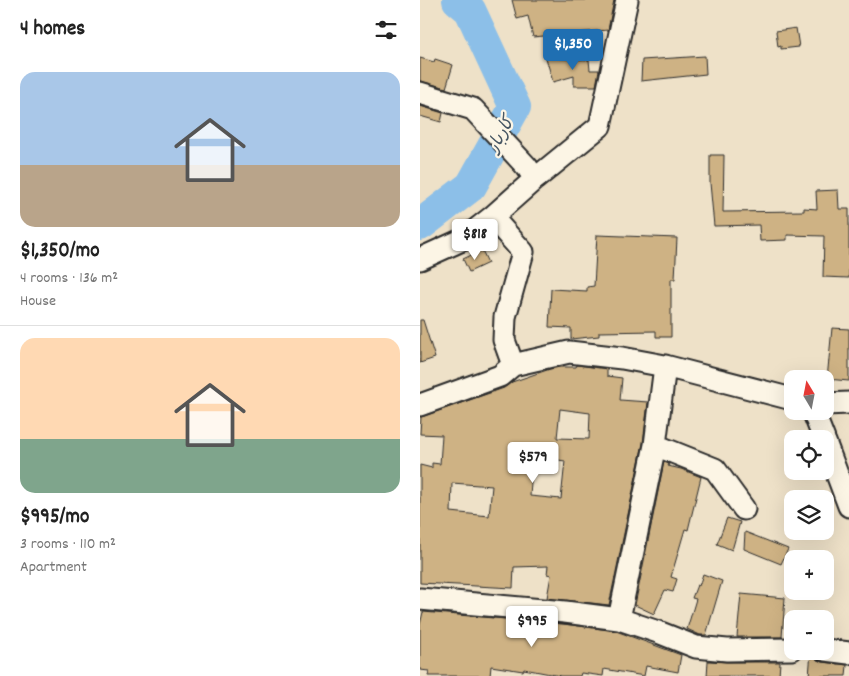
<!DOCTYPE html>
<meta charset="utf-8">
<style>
body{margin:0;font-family:Dekko,"Playpen Sans Arabic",sans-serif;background:#f6f6f6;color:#222;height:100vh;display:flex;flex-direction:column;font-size:19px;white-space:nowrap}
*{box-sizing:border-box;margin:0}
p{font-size:16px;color:#767676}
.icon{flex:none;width:28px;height:28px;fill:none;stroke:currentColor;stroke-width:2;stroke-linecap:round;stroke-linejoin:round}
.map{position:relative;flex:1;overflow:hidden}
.sheet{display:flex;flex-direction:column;background:#fff;width:420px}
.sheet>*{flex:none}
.needle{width:32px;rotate:350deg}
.tools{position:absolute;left:364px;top:370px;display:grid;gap:10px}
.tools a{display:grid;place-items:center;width:50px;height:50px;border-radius:10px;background:#fff;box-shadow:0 5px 20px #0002;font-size:25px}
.price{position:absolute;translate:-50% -42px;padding:0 11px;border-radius:5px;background:#fff;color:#222;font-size:16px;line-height:32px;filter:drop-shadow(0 1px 2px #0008)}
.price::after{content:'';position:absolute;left:50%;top:30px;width:15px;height:11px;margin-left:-8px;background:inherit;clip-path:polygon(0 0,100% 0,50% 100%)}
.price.on{background:#1f6fb2;color:#fff}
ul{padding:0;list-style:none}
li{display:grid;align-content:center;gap:10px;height:265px;padding:0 20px}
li+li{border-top:1px solid #e0e0e0}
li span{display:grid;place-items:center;height:155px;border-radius:15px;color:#555}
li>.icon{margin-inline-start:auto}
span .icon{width:90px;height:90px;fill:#fffc;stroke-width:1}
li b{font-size:21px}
h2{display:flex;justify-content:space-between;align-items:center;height:60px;padding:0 20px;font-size:21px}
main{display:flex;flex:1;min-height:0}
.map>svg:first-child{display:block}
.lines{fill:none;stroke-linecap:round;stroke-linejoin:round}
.river{stroke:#8cbfe8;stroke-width:32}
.building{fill:#ceb284;stroke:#2b2b2b;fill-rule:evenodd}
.minor-casing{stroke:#2b2b2b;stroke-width:25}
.minor{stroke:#fcf5e5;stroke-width:21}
.labels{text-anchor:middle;stroke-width:4.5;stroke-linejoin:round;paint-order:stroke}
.water-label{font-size:18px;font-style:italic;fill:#485764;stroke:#fcf5e5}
</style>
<main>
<section class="sheet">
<h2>4 homes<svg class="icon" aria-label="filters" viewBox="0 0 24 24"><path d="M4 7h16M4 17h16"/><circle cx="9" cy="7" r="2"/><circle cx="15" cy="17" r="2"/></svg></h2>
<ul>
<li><span style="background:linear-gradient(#a9c7e8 60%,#b9a48a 0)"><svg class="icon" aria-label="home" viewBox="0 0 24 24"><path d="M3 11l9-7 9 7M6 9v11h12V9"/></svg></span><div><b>$1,350/mo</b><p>4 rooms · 136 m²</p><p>House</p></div></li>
<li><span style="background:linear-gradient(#ffd9b3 65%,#7fa58c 0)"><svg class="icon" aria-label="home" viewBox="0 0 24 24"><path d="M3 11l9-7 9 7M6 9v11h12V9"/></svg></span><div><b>$995/mo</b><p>3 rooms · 110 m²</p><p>Apartment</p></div></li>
</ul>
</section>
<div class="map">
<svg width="429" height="676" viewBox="0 0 429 676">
<rect width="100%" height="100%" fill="#eee1c8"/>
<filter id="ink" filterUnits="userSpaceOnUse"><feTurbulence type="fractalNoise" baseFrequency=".02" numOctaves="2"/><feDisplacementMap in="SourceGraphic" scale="10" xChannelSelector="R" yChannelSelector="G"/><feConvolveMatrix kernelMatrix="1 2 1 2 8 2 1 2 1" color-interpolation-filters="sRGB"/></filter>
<g filter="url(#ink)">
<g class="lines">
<path class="river" d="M0,225l51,-39 44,-79 -45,-97 -12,-10"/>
</g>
<path class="building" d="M92,0h102l-6,30 -75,7 -5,-21 -11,3z
M376,28l3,19 -18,2v-3l-3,1 -2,-16z
M285,56l1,18 -65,7 1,-21z
M0,58l14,4 1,-3 18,6 -7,23 -26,-7z
M126,58l43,2 1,10h9l-3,16h-22v-10l-21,6z
M0,106l23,7 -2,9 -21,-6z
M290,155h14l-1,57 81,-1v-3l13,1 -1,-18 22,-1 1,19h10v69l-26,-1 1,-41 -37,-1v5l-27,1 -1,-16 -45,1 -4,-43z
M177,235l80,3 -2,41h-4v58h-15v-6l-57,1v4l-28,3v-11l-22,-1 2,-38 36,2v-4l7,-1z
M62,250l6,13 -19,9 -6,-13z
M0,320h3l12,38 -15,5z
M412,328l17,1v52l-22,-2z
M157,365l30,4v7l15,2 -2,22 28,2 -5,41 -34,162 -62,-7 4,-23 -4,-1 1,-8 -34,1 -1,21 -93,-5v-118l12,3v-5l8,1 2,-29 -22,-1 1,-17 83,-29 8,-6 38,-13 10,-2h16zM140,409l30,4 -1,26 -32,-1zM113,456l32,5 -4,38 -31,-3zM32,483l40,3 -3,30 -38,-4z
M244,462l5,2 -1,2 13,3 20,8 -13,53 -3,-1 -14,48 6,2 -4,13 -8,-2 -11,24 -19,-9z
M307,518l13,4 -8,28 -15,-6z
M325,532l43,17 -7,15 -37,-15z
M283,574l19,7 -16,54h-6l-13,-6 9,-30 -4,-1 5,-13 2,1z
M321,594l44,4 -3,39h-45z
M3,612l141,12 52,7 65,24 -3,17 -32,-6 -2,10 -40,-7 -1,7 -22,-3 -1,3h-19l-37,-7 -1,2 -32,-5 -1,10h-62l1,-5 -9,-1v-45z
M391,652l2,1 4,7 6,2 24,3 -1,11h-37z
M288,661l19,1h53l-1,14h-72z"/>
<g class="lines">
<g class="minor-casing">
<path id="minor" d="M0,93l53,16 54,58 8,12
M72,217l43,-38 65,-53 27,-126
M0,259l44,-20 28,-22 31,35 -18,65 -1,23 9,25 56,-13 53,6 43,8 127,33
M405,404l24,-1
M0,405l80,-29 13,-11
M393,411l11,28
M405,442l24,64
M235,445l60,24 29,40
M0,599l145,13 54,7 39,13 38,15 31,3 65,-1
M199,619l36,-174 10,-79
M405,650l24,3"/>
</g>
<use href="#minor" class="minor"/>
</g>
</g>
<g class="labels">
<g class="water-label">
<text transform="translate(80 134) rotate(-61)" y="6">کاربار</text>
</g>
</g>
</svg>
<div class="tools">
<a><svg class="needle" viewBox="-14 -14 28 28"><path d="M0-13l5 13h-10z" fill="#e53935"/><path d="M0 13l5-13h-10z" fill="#767676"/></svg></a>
<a><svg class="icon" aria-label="locate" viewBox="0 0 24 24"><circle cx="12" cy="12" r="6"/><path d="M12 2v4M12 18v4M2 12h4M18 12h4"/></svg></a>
<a><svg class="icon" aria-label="layers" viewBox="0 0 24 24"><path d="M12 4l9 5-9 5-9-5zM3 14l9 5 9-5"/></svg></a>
<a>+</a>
<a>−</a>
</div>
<b class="price on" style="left:153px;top:71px">$1,350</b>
<b class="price" style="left:55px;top:261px">$818</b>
<b class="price" style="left:113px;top:484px">$579</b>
<b class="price" style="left:112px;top:648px">$995</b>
</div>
</main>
